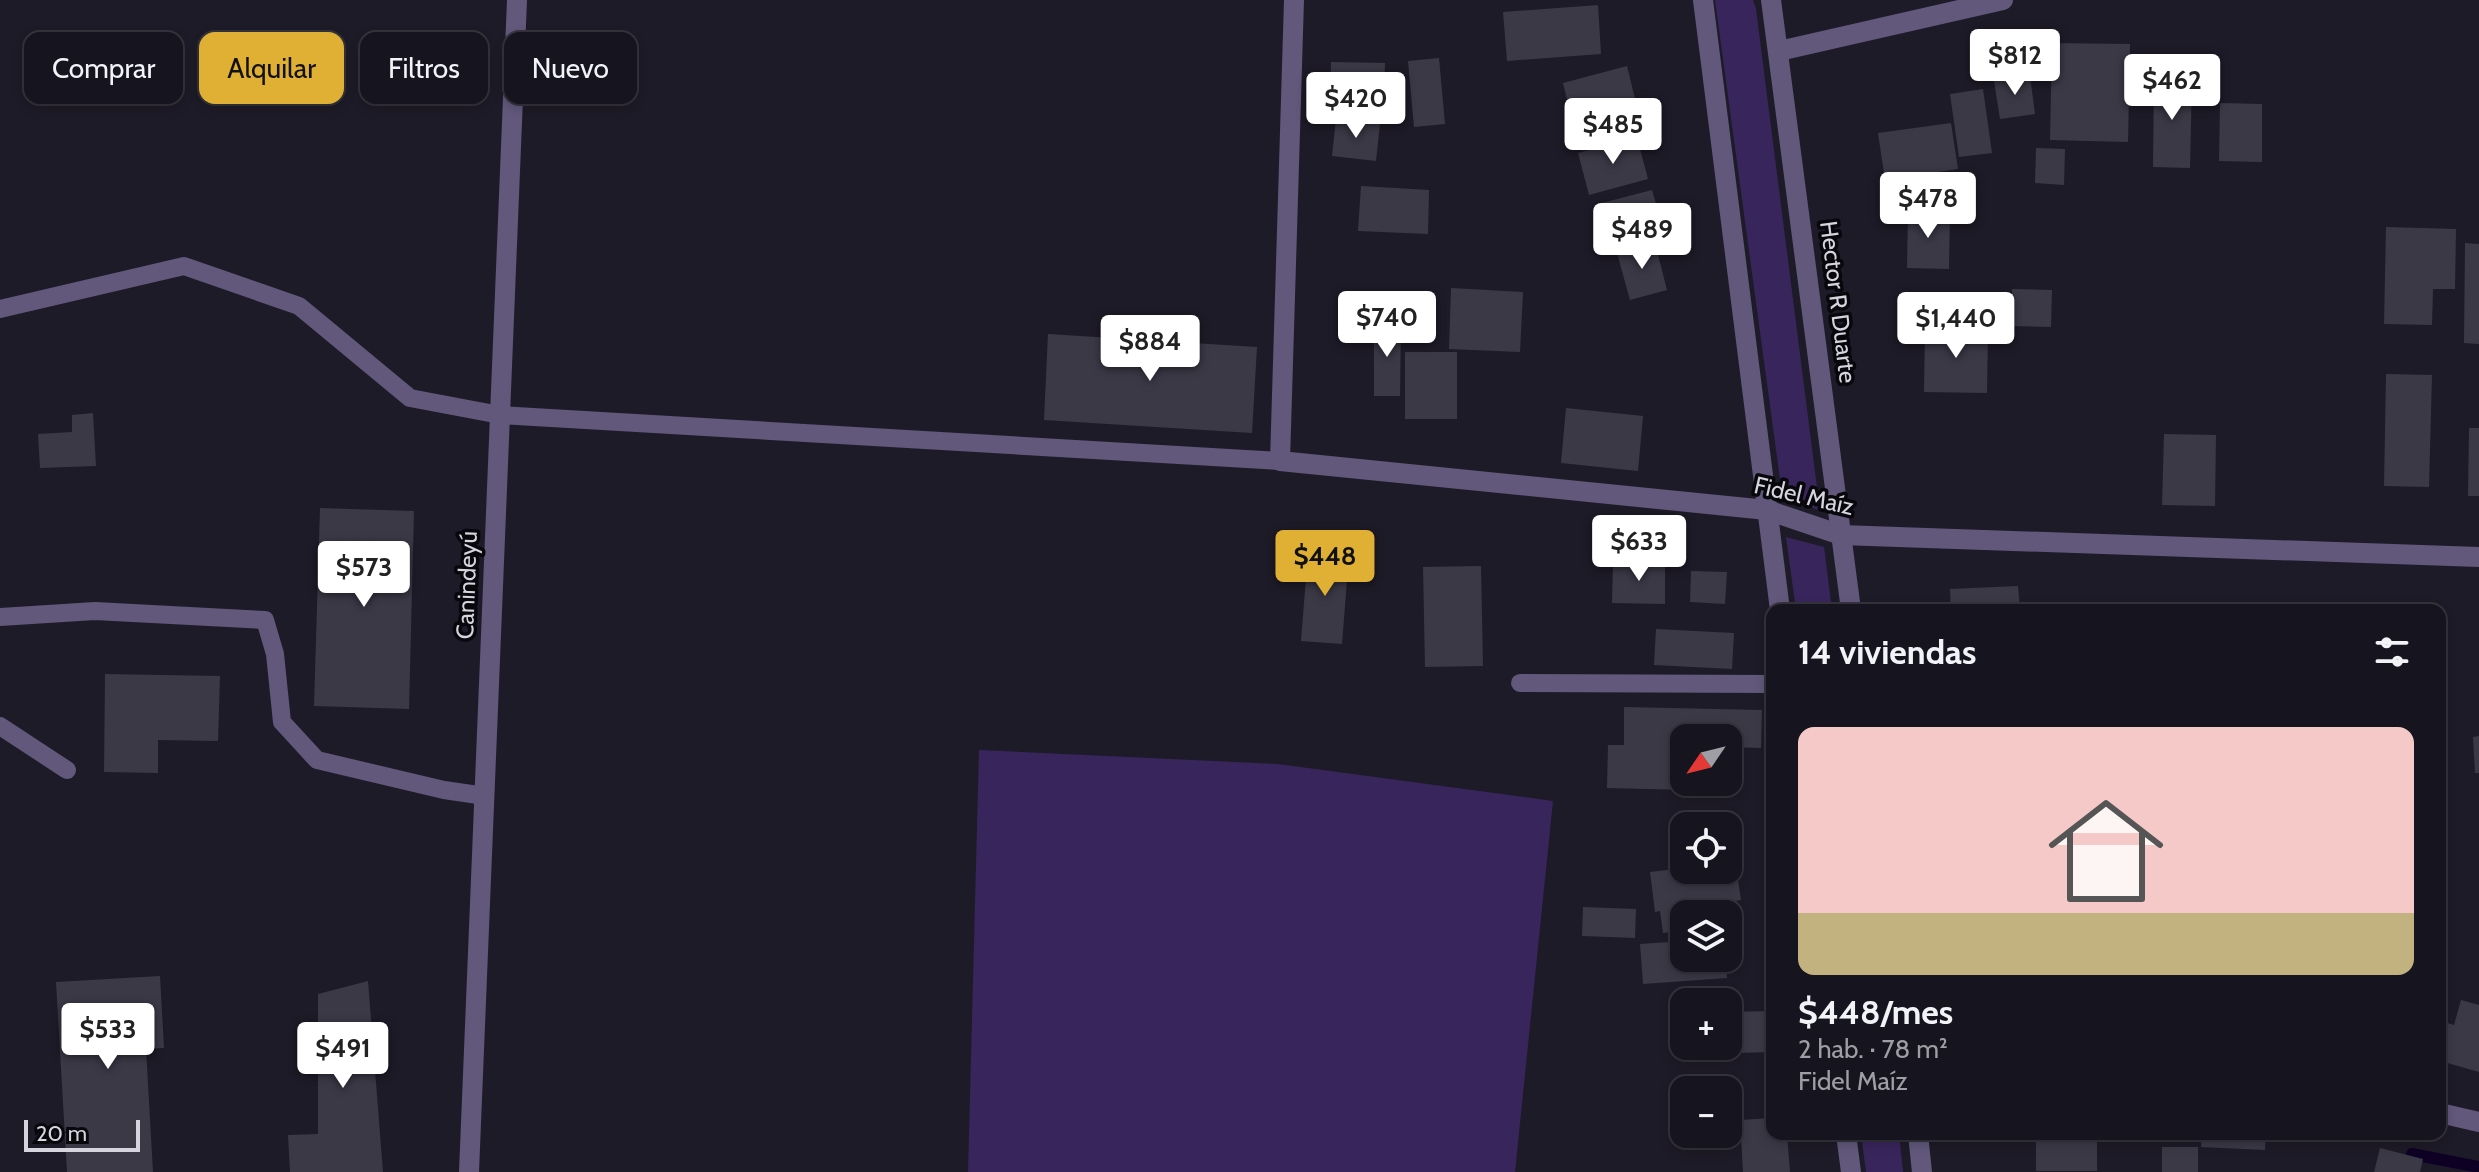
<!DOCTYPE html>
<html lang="es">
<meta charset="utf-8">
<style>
body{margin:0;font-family:Cabin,sans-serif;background:#1f1d27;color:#f1f3f6;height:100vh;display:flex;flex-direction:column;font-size:30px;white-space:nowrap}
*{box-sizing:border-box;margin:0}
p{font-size:26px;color:#9e9ea4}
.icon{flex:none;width:44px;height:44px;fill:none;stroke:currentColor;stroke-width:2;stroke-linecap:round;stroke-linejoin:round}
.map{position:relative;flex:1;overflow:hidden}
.panel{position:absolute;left:1766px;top:604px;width:680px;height:536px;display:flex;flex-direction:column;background:#16141e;border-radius:16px;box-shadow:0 4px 12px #0003,0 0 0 2px #35333c}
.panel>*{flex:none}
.banner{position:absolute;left:24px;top:32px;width:760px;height:72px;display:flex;gap:16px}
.needle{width:52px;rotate:235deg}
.tools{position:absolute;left:1670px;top:724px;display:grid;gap:16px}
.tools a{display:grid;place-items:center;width:72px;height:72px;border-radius:16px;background:#16141e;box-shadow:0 4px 12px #0003,0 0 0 2px #35333c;font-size:40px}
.scale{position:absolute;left:24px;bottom:20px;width:116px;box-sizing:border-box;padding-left:8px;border:4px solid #d6d4dd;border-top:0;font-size:22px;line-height:28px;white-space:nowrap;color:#d6d4dd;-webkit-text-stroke:6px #08070c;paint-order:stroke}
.price{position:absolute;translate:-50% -68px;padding:0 18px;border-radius:8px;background:#fff;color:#222;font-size:26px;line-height:52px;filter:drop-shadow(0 2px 4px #0008)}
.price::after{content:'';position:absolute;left:50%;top:48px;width:24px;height:18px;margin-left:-12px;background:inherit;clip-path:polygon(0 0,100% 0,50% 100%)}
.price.on{background:#dfb034;color:#111}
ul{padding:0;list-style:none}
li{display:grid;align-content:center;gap:16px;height:424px;padding:0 32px}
li span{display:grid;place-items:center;height:248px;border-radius:16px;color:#555}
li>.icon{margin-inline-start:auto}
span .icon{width:144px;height:144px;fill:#fffc;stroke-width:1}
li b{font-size:34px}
h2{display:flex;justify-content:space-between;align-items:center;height:96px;padding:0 32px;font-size:34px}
.chip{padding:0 28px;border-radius:16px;background:#16141e;box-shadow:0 4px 12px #0003,0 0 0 2px #35333c;font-size:28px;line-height:72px}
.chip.on{background:#dfb034;color:#111}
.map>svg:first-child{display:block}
.green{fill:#38255b}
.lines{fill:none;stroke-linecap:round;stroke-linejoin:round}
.stream{stroke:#0e0024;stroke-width:12}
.building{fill:#3c3947}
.service{stroke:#61587b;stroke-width:18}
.minor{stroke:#61587b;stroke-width:20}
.tertiary{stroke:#61587b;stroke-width:20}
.labels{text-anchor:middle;stroke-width:7;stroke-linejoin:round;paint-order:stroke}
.street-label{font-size:24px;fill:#d6d4dd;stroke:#08070c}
</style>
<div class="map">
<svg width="2479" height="1172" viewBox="0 0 2479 1172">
<rect width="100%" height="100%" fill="#1e1b28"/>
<path class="green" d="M1715,0h38l3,9 64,502 -38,-17z
M1786,537l38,10 8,63h-36z
M979,750l299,14 275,37 -38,371h-547z
M1861,1134h38l4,38h-37z"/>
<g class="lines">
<path class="stream" d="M2412,1154l67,13"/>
</g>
<path class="building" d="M1598,5l3,49 -94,7 -4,-49z
M2052,43l78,1 -2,98 -78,-2z
M1439,58l6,66 -31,3 -6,-66z
M1331,62l54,1 -1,43 -54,-1z
M1627,66l9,37 -64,17 -9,-37z
M2030,76l5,38 -35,5 -6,-38z
M2154,77l38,1 -2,90 -37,-1z
M1983,89l9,64 -33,4 -9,-63z
M2220,103l42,1v58l-43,-1z
M1336,119l44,5 -4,37 -44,-5z
M1951,123l7,46 -73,11 -7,-47z
M1637,137l11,42 -59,16 -11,-42z
M2036,148l29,1 -1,36 -29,-2z
M1887,184h26l-1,25 -26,-1z
M1361,186l68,4 -1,44 -70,-3z
M1652,190l9,31 -54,14 -9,-31z
M1908,211l42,1 -1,57 -42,-1z
M2386,227l70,2 -1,60h-22l-1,36 -48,-1z
M1655,243l12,47 -37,10 -13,-47z
M2465,243l14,1v100l-15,-1z
M1451,288l72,4 -3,60 -71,-3z
M2012,289l40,1 -1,37 -39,-1z
M1374,321l27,1 -1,74h-26z
M1925,328l63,1 -1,64 -63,-1z
M1048,334l209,13 -5,86 -208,-13z
M1405,352h52v67h-52z
M2386,374l46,1 -3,112 -45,-1z
M1566,408l77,8 -5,55 -77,-8z
M93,413l3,53 -56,2 -2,-34 34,-2v-17z
M2469,428h10v68h-11z
M2164,434l52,1 -1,71 -53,-1z
M320,508l94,3 -5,198 -95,-3z
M1308,552l41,3 -7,89 -41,-3z
M1613,562h52v42l-53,-1z
M1481,566l2,100 -58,1 -2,-100z
M1691,571l36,1 -2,32 -35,-2z
M2018,586l2,24h-69l-1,-21z
M2227,604v6h-35v-5z
M1656,629l78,4 -2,36 -78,-4z
M105,674l115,2 -2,65 -60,-1v33l-54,-1z
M1624,707l138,3 -1,38 -33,-1v-9h-44v44h45v9l-122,-3 1,-43h16z
M2479,736v37h-4l-2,-36z
M1735,861l6,39 -45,6 1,8h-13v16l-21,3 -3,-22 -5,1 -5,-40 34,-4v2h44v-8z
M1583,907l53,2 -1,29 -53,-2z
M1684,941v17h42l1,20 -84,6 -3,-40z
M160,976l4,72 -18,1 7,123h-86l-11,-190z
M368,981l15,191h-93l-2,-37 30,-1v-140z
M2461,1000l18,5v67l-35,-10 3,-11 -7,-2 4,-27 10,3z
M1772,1011v41l-74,2v-8h30v-34z
M1729,1083v7h-45v29l-8,1 -3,-32z
M1728,1099h2l3,29h-5z
M1772,1118v16h15l3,38h-47l-3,-52z
M2036,1134h61v37h-61z
M2202,1134h64l-1,16 -64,-3z
M2162,1147h36v25h-36z
M2380,1148l43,11 -3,13h-46z"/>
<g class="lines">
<path class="service" d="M0,309l184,-43 115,40 111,92 90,17 780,46
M0,617l95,-6 170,9 10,34 7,68 35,38 127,30 41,6
M1520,683l252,1
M0,726l67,44"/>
<path class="minor" d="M1294,0l-14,461 487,49 74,25 638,22
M1779,51l224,-51
M2440,1113l39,9
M469,1172l48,-1172"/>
<path class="tertiary" d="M1703,0l77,610
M1771,0l80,610
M1846,1134l5,38
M1918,1134l4,38"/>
</g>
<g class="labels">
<g class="street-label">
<text transform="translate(1838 302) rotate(83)" y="8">Hector R Duarte</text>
<text transform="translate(1804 496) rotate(13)" y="8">Fidel Maíz</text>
<text transform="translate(467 585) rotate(-88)" y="8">Canindeyú</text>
</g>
</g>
</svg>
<div class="tools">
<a><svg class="needle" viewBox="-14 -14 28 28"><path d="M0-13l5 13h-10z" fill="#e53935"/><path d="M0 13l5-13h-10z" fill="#9e9ea4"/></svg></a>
<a><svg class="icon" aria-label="locate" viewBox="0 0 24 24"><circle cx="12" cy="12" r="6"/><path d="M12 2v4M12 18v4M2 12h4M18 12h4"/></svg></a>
<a><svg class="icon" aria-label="layers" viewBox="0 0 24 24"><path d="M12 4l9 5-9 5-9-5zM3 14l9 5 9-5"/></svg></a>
<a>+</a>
<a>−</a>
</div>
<div class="scale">20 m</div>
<b class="price" style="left:2015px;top:97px">$812</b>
<b class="price" style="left:2172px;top:122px">$462</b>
<b class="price" style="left:1356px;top:140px">$420</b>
<b class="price" style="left:1613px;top:166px">$485</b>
<b class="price" style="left:1928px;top:240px">$478</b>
<b class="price" style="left:1642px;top:271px">$489</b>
<b class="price" style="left:1387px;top:359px">$740</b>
<b class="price" style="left:1956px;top:360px">$1,440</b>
<b class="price" style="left:1150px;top:383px">$884</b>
<b class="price" style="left:1639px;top:583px">$633</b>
<b class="price on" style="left:1325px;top:598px">$448</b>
<b class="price" style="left:364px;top:609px">$573</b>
<b class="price" style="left:108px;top:1071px">$533</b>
<b class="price" style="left:343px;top:1090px">$491</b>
<div class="banner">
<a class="chip">Comprar</a>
<a class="chip on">Alquilar</a>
<a class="chip">Filtros</a>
<a class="chip">Nuevo</a>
</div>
<section class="panel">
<h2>14 viviendas<svg class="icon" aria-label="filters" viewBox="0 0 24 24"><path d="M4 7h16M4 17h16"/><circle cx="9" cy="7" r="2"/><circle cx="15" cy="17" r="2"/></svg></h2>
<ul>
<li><span style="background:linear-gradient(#f6c9c9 75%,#c2b280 0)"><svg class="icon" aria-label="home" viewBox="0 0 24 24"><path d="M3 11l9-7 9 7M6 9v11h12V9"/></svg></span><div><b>$448/mes</b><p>2 hab. · 78 m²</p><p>Fidel Maíz</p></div></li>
</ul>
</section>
</div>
